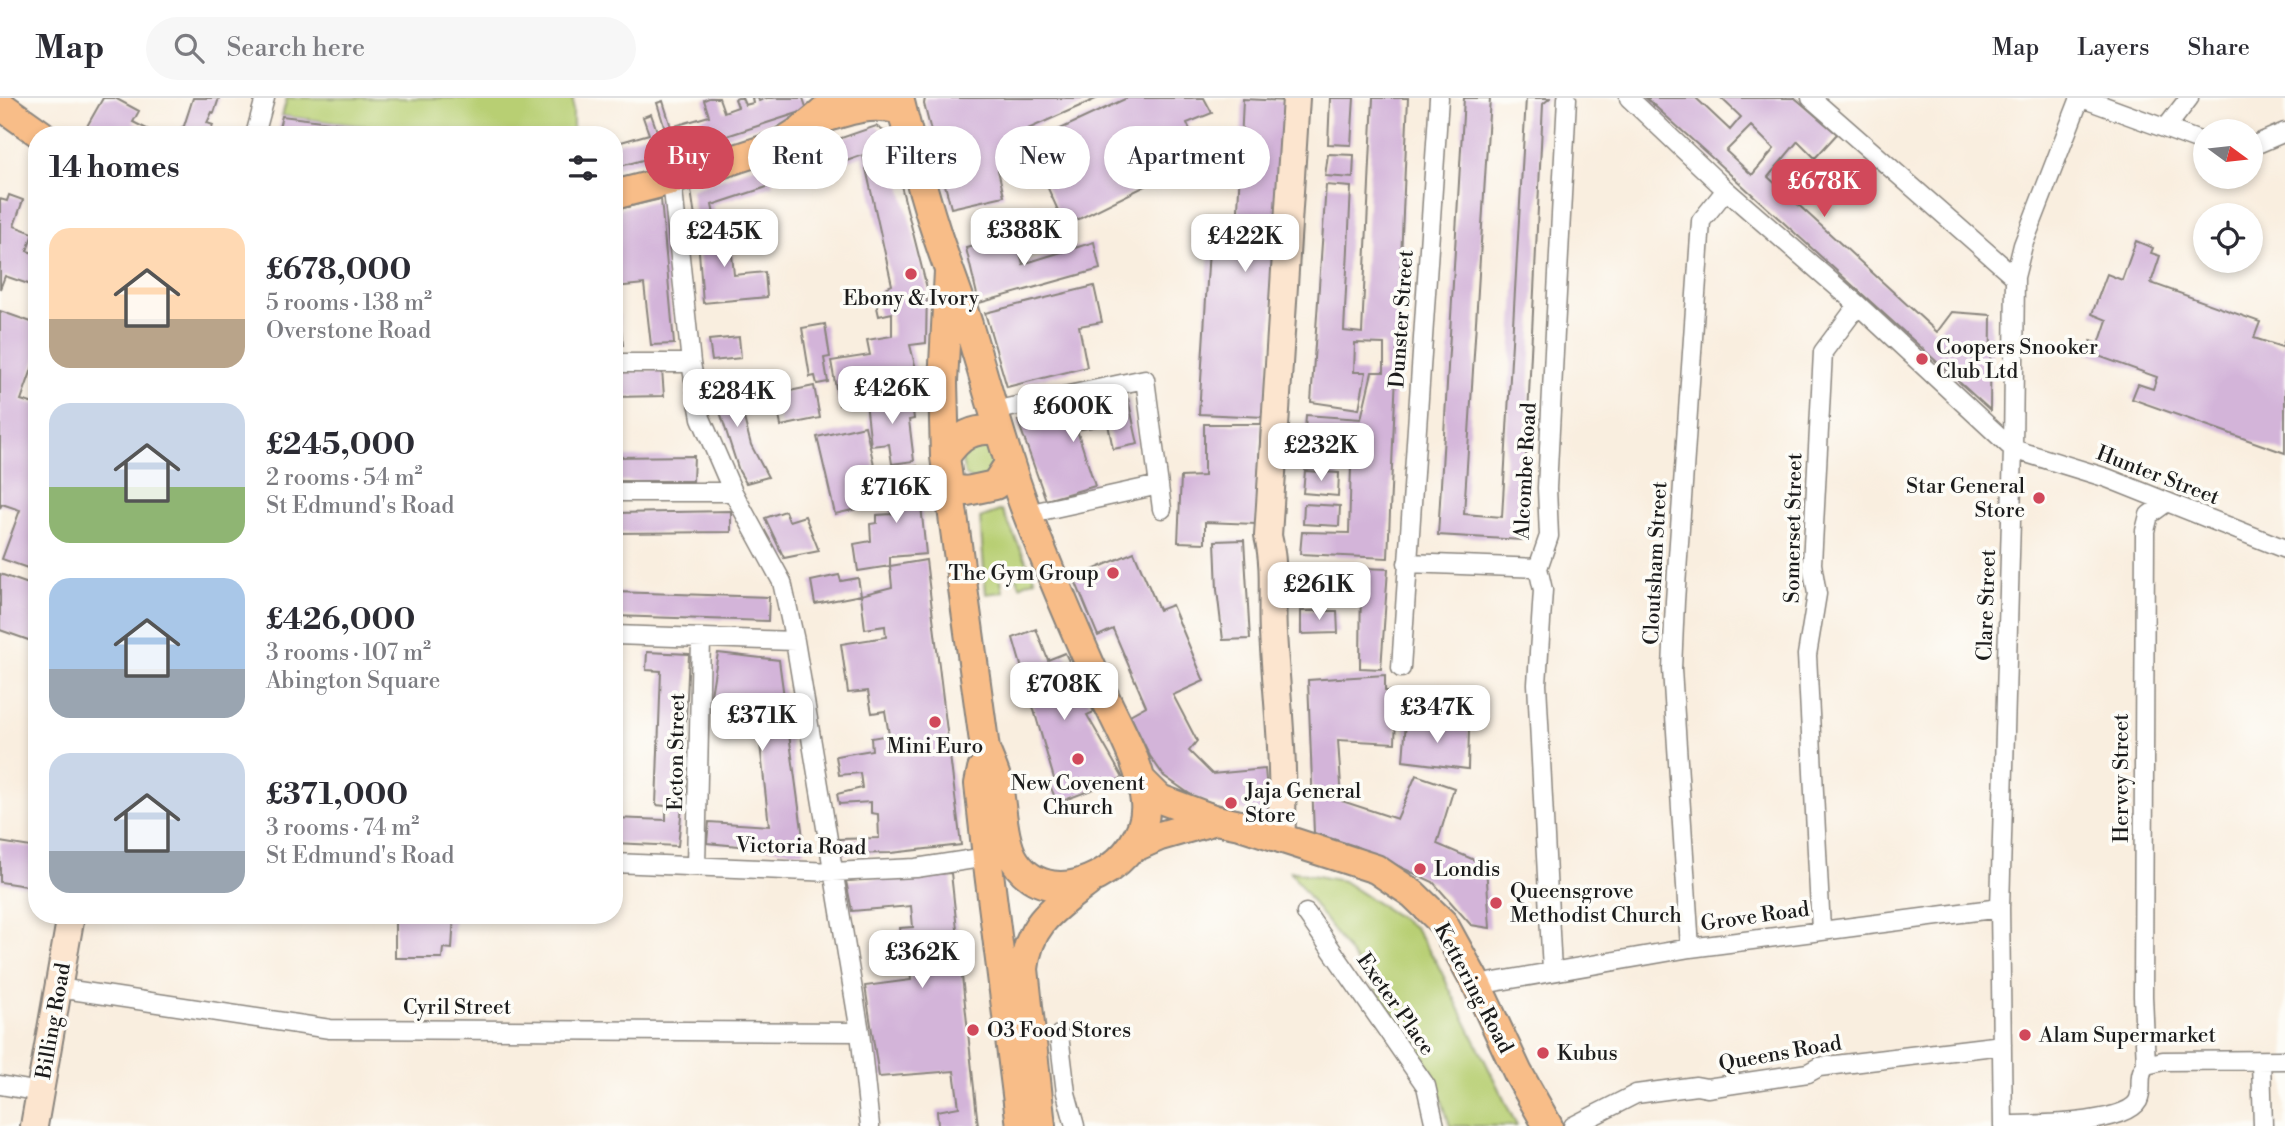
<!DOCTYPE html>
<meta charset="utf-8">
<style>
body{margin:0;font-family:"Libre Bodoni",serif;background:#f7f7f7;color:#2b2b33;height:100vh;display:flex;flex-direction:column;font-size:26px;white-space:nowrap}
*{box-sizing:border-box;margin:0}
p{font-size:23px;color:#7c7c81}
.icon{flex:none;width:38px;height:38px;fill:none;stroke:currentColor;stroke-width:2;stroke-linecap:round;stroke-linejoin:round}
.map{position:relative;flex:1;overflow:hidden}
.panel{position:absolute;left:28px;top:28px;width:595px;height:798px;display:flex;flex-direction:column;background:#fff;border-radius:28px;box-shadow:0 4px 10px #0003}
.panel>*{flex:none}
.banner{position:absolute;left:644px;top:28px;width:665px;height:63px;display:flex;gap:14px}
.needle{width:46px;rotate:105deg}
.fabs{position:absolute;left:2193px;top:21px;display:grid;gap:14px}
.fabs a{display:grid;place-items:center;width:70px;height:70px;border-radius:50%;background:#fff;box-shadow:0 4px 10px #0003;font-size:35px}
.price{position:absolute;translate:-50% -60px;padding:0 16px;border-radius:14px;background:#fff;color:#222;font-size:23px;line-height:46px;filter:drop-shadow(0 2px 4px #0008)}
.price::after{content:'';position:absolute;left:50%;top:42px;width:21px;height:16px;margin-left:-10px;background:inherit;clip-path:polygon(0 0,100% 0,50% 100%)}
.price.current{background:#d1495b;color:#fff}
ul{padding:0;list-style:none}
li{display:flex;align-items:center;gap:21px;height:175px;padding:0 21px}
li span{display:grid;place-items:center;flex:none;width:196px;height:140px;border-radius:21px;color:#555}
li>.icon{margin-inline-start:auto}
span .icon{width:84px;height:84px;fill:#fffc;stroke-width:1}
li b{font-size:30px}
h2{display:flex;justify-content:space-between;align-items:center;height:84px;padding:0 21px;font-size:30px}
.chip{padding:0 24px;border-radius:32px;background:#fff;box-shadow:0 4px 10px #0003;font-size:24px;line-height:63px}
.chip.current{background:#d1495b;color:#fff}
header{display:flex;align-items:center;gap:42px;box-sizing:border-box;height:98px;padding:0 35px;background:#fff;border-bottom:2px solid #e1e1e2}
header strong{font-size:33px}
nav{display:flex;gap:38px;margin-inline-start:auto;font-size:24px}
.search{width:490px;height:63px;background:#f7f7f7;display:flex;align-items:center;gap:18px;box-sizing:border-box;padding:0 24px;border-radius:38px;color:#7c7c81;font-size:26px}
.map>svg:first-child{display:block}
.green{fill:#b8cf73;stroke:#6a7648;stroke-width:2}
.building{fill:#d3b4d9;fill-rule:evenodd}
.lines{fill:none;stroke-linecap:round;stroke-linejoin:round}
.street-casing{stroke:#8a857e;stroke-width:21}
.secondary-casing{stroke:#8a857e;stroke-width:30}
.primary-casing{stroke:#8a857e;stroke-width:32}
.street{stroke:#fff;stroke-width:18}
.secondary{stroke:#fce5cf;stroke-width:26}
.primary{stroke:#f8bd88;stroke-width:28}
.poi-dot{fill:#d1495b;stroke:#fdfcf7;stroke-width:2.5}
.labels{text-anchor:middle;stroke-width:7;stroke-linejoin:round;paint-order:stroke}
.poi-label{font-size:21px;fill:#1c1c1c;stroke:#fdfcf7;text-anchor:start}
.street-label{font-size:21px;fill:#1c1c1c;stroke:#fdfcf7}
</style>
<header>
<strong>Map</strong>
<div class="search"><svg class="icon" aria-label="search" viewBox="0 0 24 24"><circle cx="10" cy="10" r="6"/><path d="M15 15l6 6"/></svg>Search here</div>
<nav><a>Map</a><a>Layers</a><a>Share</a></nav>
</header>
<div class="map">
<svg width="2285" height="1028" viewBox="0 0 2285 1028">
<rect width="100%" height="100%" fill="#fdfcf7"/>
<filter id="ink" filterUnits="userSpaceOnUse"><feTurbulence type="fractalNoise" baseFrequency=".0143" numOctaves="2"/><feDisplacementMap in="SourceGraphic" scale="14" xChannelSelector="R" yChannelSelector="G"/><feConvolveMatrix kernelMatrix="1 2 1 2 8 2 1 2 1" color-interpolation-filters="sRGB"/></filter>
<filter id="wash" filterUnits="userSpaceOnUse"><feTurbulence type="fractalNoise" baseFrequency=".00686" numOctaves="4" result="noise"/><feDisplacementMap in="SourceGraphic" scale="28" xChannelSelector="R" yChannelSelector="G"/><feGaussianBlur stdDeviation="1.57" result="paint"/><feColorMatrix in="noise" values="0 0 0 0 0 0 0 0 0 0 0 0 0 0 0 0 0 1.4 0 .05"/><feComposite in="paint" operator="in"/></filter>
<g filter="url(#wash)">
<rect width="100%" height="100%" fill="#f9eedf"/>
<path class="green" d="M287,0h286v37c-32,0 -65,1 -97,0 -65,-2 -129,-11 -194,-19z
M981,342l10,6 5,18 -4,12 -18,5 -9,-6 -5,-23z
M1002,412l33,69 -15,7 -6,-16 -14,4 3,18 -17,2 -6,-76z
M1290,773l53,10 72,47 22,35 80,163h-67l-15,-48 -21,-36z"/>
<g id="blocks">
<path class="building" d="M103,0h12l24,13 -6,11 14,7 -3,6h-62z
M193,0h26l-5,15 -2,-1 -5,11 6,2 -3,10h-37l9,-8 1,2z
M709,0h10l5,14 14,-5 -3,-8 3,-1h4l3,7 8,-2 -1,-5h6l1,3 8,-3h36l4,12 -105,34 -6,-17 4,17 -86,24v-24l35,-10 -6,-17 8,-3 6,17 8,-2 -8,-26 6,-2 8,26 38,-11 -5,-16z
M925,0h173l-86,38 9,24 -23,10 6,26 -53,12 -27,-104z
M1127,0h77l8,15 -25,10 15,35 -137,68 -37,-82z
M1330,0h24l-3,47 -23,-1z
M1373,0h35l-20,460 -88,-4 2,-22 47,1 2,-67 -48,-2 3,-49 55,4 11,-47h12v-28l-29,-1 -1,29h12l-7,37 -48,-7 15,-217 25,2 -7,144 18,2z
M1464,0h26l-26,416 38,3 24,-419h24l-7,6 -21,436 -84,-5z
M1646,0h50l34,32 11,-13 -20,-19h74l42,36 -22,24 -17,-17 -30,36 169,155 15,-20 39,3 -1,95zM1751,28l23,23 -22,26 -26,-24z
M1243,1l44,2 -22,316 -66,-3 11,-182 27,1z
M282,18l102,13 58,4v2h-165z
M876,28l12,8 39,154 -1,55 -16,2 11,44 -82,16 -8,-44 39,-6 -3,-15 25,-4v-23l-13,3 -5,-22 18,-9 -29,-130 -74,27 -9,-23z
M1328,56l26,1 -1,23 -28,-2z
M767,64l6,23 -61,20 3,14 -19,5 -5,-34z
M9,97l14,5 -9,26 19,7 -6,18 10,3v33l-32,-11 -5,13v-90l7,2z
M661,101l13,145 -23,1 -7,-61 -29,3 -1,-77z
M729,125l5,52 31,-3 2,25 -64,6 -6,-77z
M1015,138l8,28 71,-22 6,27 -121,34 -13,-55z
M2136,143l17,7 -2,5 9,3 -9,27 109,39 -6,16 28,9 3,-8v114l-153,-54 6,-15 15,5 4,-12 -70,-25 4,-11 8,3 8,-24 -15,-6 15,-40 15,6z
M1094,188l8,36 -23,4 8,41 -80,20 -22,-74z
M0,213l37,13v31l-16,45 13,4 3,-6 -1,173 -34,-12 18,-49 -18,-6 -2,4z
M614,216h5l4,31h-9z
M825,226l5,33 -6,1 4,24 -11,2 -2,-8 -5,1 -8,-49z
M739,239l2,21 -29,3 -3,-21z
M662,272l2,26 -50,1v-25z
M733,278l18,69 17,32 -22,6 -7,-12 -27,-84 -1,-8z
M814,288l6,32 -39,8 -6,-32z
M911,297l3,24 -5,1 5,41 -22,3 -3,-20 -18,2 -5,-44z
M1128,301l10,45 -25,5 -5,-25 -31,6 18,56 -49,14 -28,-79z
M1204,326h57l-5,100 -51,-2v21l-27,-1 3,-65 23,-1z
M865,328l18,77 -48,11 -18,-77z
M694,358l-1,25h-79v-24z
M917,368l9,88 -36,3v9l-32,5 -4,-27 17,-3 -1,-17 7,-1v-8l14,-1 -4,-39z
M1305,373l34,2 -1,23 -35,-3z
M1304,406l36,2 -1,20 -36,-2z
M731,413v21l-117,1v-20z
M785,413l4,10 16,-5 14,35 -35,7 -19,-40z
M1244,442l6,99 -27,1 -6,-50 -2,-49z
M1134,454l25,58 13,-5 32,76 -31,14 24,46 -8,10 23,23 53,-5 4,46 -2,2 -70,-18 -33,-23 -14,-20 -20,-41 16,-9 -33,-77 -15,7 -24,-58z
M926,462l35,285 -70,8 -49,1 -3,-15 40,-1 -1,-24 -7,-1v-11l-32,2 -2,-10 25,-6 -2,-15 -21,2 -3,-19 36,-6 -1,-12 18,-3 -4,-24 -13,2 -4,-22 -20,2 -7,-49 45,-7 -1,-11 -20,3 -4,-34 31,-8 -2,-21z
M1361,470l27,1 -7,100 -21,-1z
M1340,472l-1,30h-38v-29z
M0,476l37,13v56l-37,-13z
M839,477l2,6 17,-3 3,17 -46,9 -4,-23z
M614,494l155,5 -1,24 -154,-5z
M1301,513h36l1,22 -37,1z
M1036,531l12,31 17,-7 29,59 -7,3 36,63 -66,25 -7,-18 5,-3 -42,-144z
M647,554l42,2 -7,152 -4,40 -64,-3v-25l52,2v-14l-10,-1 5,-134 -15,-1z
M718,555l61,7 26,192 -98,-9 2,-21 60,4 -13,-119 -46,-6z
M1385,577v16h12l-2,52 -57,-3 4,61 55,18 19,-44 38,13 -17,56 49,21 4,63 -19,-3 -38,-43 -78,-36 -41,-13 -6,-153z
M1406,623l63,7 -1,41 -65,-8z
M0,744l37,6 -4,39 -33,-5z
M951,775l27,253h-40l-1,-15 22,-4 -5,-36 -75,6 -14,-91 46,-6 -1,-10 20,-1 -1,-13 -26,3 -3,-31 13,-1 -2,-21 -59,5 -6,-30z
M395,817h59l-2,34 -9,-1 -1,10h-47z"/>
</g>
</g>
<g filter="url(#ink)">
<use href="#blocks" fill-opacity="0" stroke="#8a857e" stroke-width="2"/>
<g class="lines">
<g class="street-casing">
<path id="street" d="M1629,0l97,92 132,115 155,144 94,29 178,71
M1811,0l204,179
M2082,0l123,45
M2166,30l23,-30
M255,37l10,-37
M2250,49l35,-15
M672,82l19,183 10,55 32,74 49,90 13,59 65,391 10,94
M614,265h77
M993,313l152,-32 17,130
M614,394h119
M1027,416l132,-29
M1407,465l131,5
M614,537l181,6
M1401,570l38,-570
M614,765l219,9 83,-4 71,-11
M696,768l5,-227
M1306,815l120,173 9,40
M1821,832l-14,-275 10,-61 -5,-30 11,-212 35,-47
M1690,850l-18,-279 3,-68 26,-380 25,-31
M1552,873l-15,-287 6,-94 -5,-22 11,-32 -2,-48 20,-390
M1477,887l213,-37 310,-40
M58,890l272,41 530,3
M1059,937l7,58 9,33
M2261,963l2,65
M2146,967l-3,-69 2,-465 4,-16 18,-13
M2146,967l17,-4 122,-1
M0,987l40,7
M2003,1027c26,0 122,0 135,-24 6,-12 -2,-25 8,-36
M1573,1028l63,-32 60,-8 11,2 101,-15 11,-6 183,-22
M2003,1028l-3,-218 13,-459 2,-172 8,-32 57,-147"/>
</g>
<g class="secondary-casing">
<path id="secondary" d="M1281,741c5,-69 -4,-138 -8,-206 -2,-33 3,-65 -5,-97l28,-438
M34,1028l37,-211"/>
</g>
<g class="primary-casing">
<path id="primary" d="M899,0c12,48 24,96 40,143 10,30 22,60 31,90 19,61 34,123 57,182 23,60 48,118 74,176 16,36 40,74 44,113 6,59 -91,119 -130,59 -12,-18 -13,-55 -17,-77 -3,-12 -9,-24 -13,-35l-40,-292 -2,-75 6,-111
M0,7l42,30
M818,22c31,-10 51,-18 84,-10
M614,97l58,-15 100,-33c26,-12 46,-29 66,-49
M945,359c15,-22 27,-29 54,-27
M949,391l18,2 28,-6 14,-21
M982,671l-3,15 8,73 34,269
M1141,682l19,19 56,21 24,5 136,44 37,25 30,29 34,62 41,88 30,53
M1131,751l29,-13 56,-16
M1041,1028l-17,-157c4,-45 30,-61 63,-86"/>
</g>
<use href="#street" class="street"/>
<use href="#secondary" class="secondary"/>
<use href="#primary" class="primary"/>
</g>
</g>
<g class="poi-dot">
<circle cx="911" cy="176" r="7"/>
<circle cx="1922" cy="261" r="7"/>
<circle cx="2039" cy="400" r="7"/>
<circle cx="1113" cy="475" r="7"/>
<circle cx="935" cy="624" r="7"/>
<circle cx="1078" cy="661" r="7"/>
<circle cx="1231" cy="705" r="7"/>
<circle cx="1420" cy="771" r="7"/>
<circle cx="1496" cy="805" r="7"/>
<circle cx="973" cy="932" r="7"/>
<circle cx="2025" cy="937" r="7"/>
<circle cx="1543" cy="955" r="7"/>
</g>
<g class="labels">
<g class="poi-label">
<text x="911" y="207" text-anchor="middle">Ebony &amp; Ivory</text>
<text x="1936" y="256">Coopers Snooker<tspan x="1936" dy="24">Club Ltd</tspan></text>
<text x="2025" y="395" text-anchor="end">Star General<tspan x="2025" dy="24">Store</tspan></text>
<text x="1099" y="482" text-anchor="end">The Gym Group</text>
<text x="935" y="655" text-anchor="middle">Mini Euro</text>
<text x="1078" y="692" text-anchor="middle">New Covenent<tspan x="1078" dy="24">Church</tspan></text>
<text x="1245" y="700">Jaja General<tspan x="1245" dy="24">Store</tspan></text>
<text x="1434" y="778">Londis</text>
<text x="1510" y="800">Queensgrove<tspan x="1510" dy="24">Methodist Church</tspan></text>
<text x="987" y="939">O3 Food Stores</text>
<text x="2039" y="944">Alam Supermarket</text>
<text x="1557" y="962">Kubus</text>
</g>
<g class="street-label">
<text transform="translate(1401 221) rotate(-86)" y="7">Dunster Street</text>
<text transform="translate(1525 373) rotate(-87)" y="7">Alcombe Road</text>
<text transform="translate(2158 377) rotate(21)" y="7">Hunter Street</text>
<text transform="translate(1793 430) rotate(-89)" y="7">Somerset Street</text>
<text transform="translate(1655 465) rotate(-87)" y="7">Cloutsham Street</text>
<text transform="translate(1986 507) rotate(-88)" y="7">Clare Street</text>
<text transform="translate(676 654) rotate(-89)" y="7">Ecton Street</text>
<text transform="translate(2121 680) rotate(-90)" y="7">Hervey Street</text>
<text transform="translate(801 748) rotate(1)" y="7">Victoria Road</text>
<text transform="translate(1755 818) rotate(-8)" y="7">Grove Road</text>
<text transform="translate(1474 890) rotate(62)" y="7">Kettering Road</text>
<text transform="translate(1396 906) rotate(55)" y="7">Exeter Place</text>
<text x="457" y="916">Cyril Street</text>
<text transform="translate(53 923) rotate(-80)" y="7">Billing Road</text>
<text transform="translate(1780 955) rotate(-10)" y="7">Queens Road</text>
</g>
</g>
</svg>
<div class="fabs">
<a><svg class="needle" viewBox="-14 -14 28 28"><path d="M0-13l5 13h-10z" fill="#e53935"/><path d="M0 13l5-13h-10z" fill="#7c7c81"/></svg></a>
<a><svg class="icon" aria-label="locate" viewBox="0 0 24 24"><circle cx="12" cy="12" r="6"/><path d="M12 2v4M12 18v4M2 12h4M18 12h4"/></svg></a>
</div>
<b class="price current" style="left:1824px;top:121px">£678K</b>
<b class="price" style="left:1024px;top:170px">£388K</b>
<b class="price" style="left:724px;top:171px">£245K</b>
<b class="price" style="left:1245px;top:176px">£422K</b>
<b class="price" style="left:892px;top:328px">£426K</b>
<b class="price" style="left:737px;top:331px">£284K</b>
<b class="price" style="left:1073px;top:346px">£600K</b>
<b class="price" style="left:1321px;top:385px">£232K</b>
<b class="price" style="left:896px;top:427px">£716K</b>
<b class="price" style="left:1319px;top:524px">£261K</b>
<b class="price" style="left:1064px;top:624px">£708K</b>
<b class="price" style="left:1437px;top:647px">£347K</b>
<b class="price" style="left:762px;top:655px">£371K</b>
<b class="price" style="left:922px;top:892px">£362K</b>
<div class="banner">
<a class="chip current">Buy</a>
<a class="chip">Rent</a>
<a class="chip">Filters</a>
<a class="chip">New</a>
<a class="chip">Apartment</a>
</div>
<section class="panel">
<h2>14 homes<svg class="icon" aria-label="filters" viewBox="0 0 24 24"><path d="M4 7h16M4 17h16"/><circle cx="9" cy="7" r="2"/><circle cx="15" cy="17" r="2"/></svg></h2>
<ul>
<li><span style="background:linear-gradient(#ffd9b3 65%,#b9a48a 0)"><svg class="icon" aria-label="home" viewBox="0 0 24 24"><path d="M3 11l9-7 9 7M6 9v11h12V9"/></svg></span><div><b>£678,000</b><p>5 rooms · 138 m²</p><p>Overstone Road</p></div></li>
<li><span style="background:linear-gradient(#c9d6e8 60%,#8fb573 0)"><svg class="icon" aria-label="home" viewBox="0 0 24 24"><path d="M3 11l9-7 9 7M6 9v11h12V9"/></svg></span><div><b>£245,000</b><p>2 rooms · 54 m²</p><p>St Edmund's Road</p></div></li>
<li><span style="background:linear-gradient(#a9c7e8 65%,#9aa5b1 0)"><svg class="icon" aria-label="home" viewBox="0 0 24 24"><path d="M3 11l9-7 9 7M6 9v11h12V9"/></svg></span><div><b>£426,000</b><p>3 rooms · 107 m²</p><p>Abington Square</p></div></li>
<li><span style="background:linear-gradient(#c9d6e8 70%,#9aa5b1 0)"><svg class="icon" aria-label="home" viewBox="0 0 24 24"><path d="M3 11l9-7 9 7M6 9v11h12V9"/></svg></span><div><b>£371,000</b><p>3 rooms · 74 m²</p><p>St Edmund's Road</p></div></li>
</ul>
</section>
</div>
